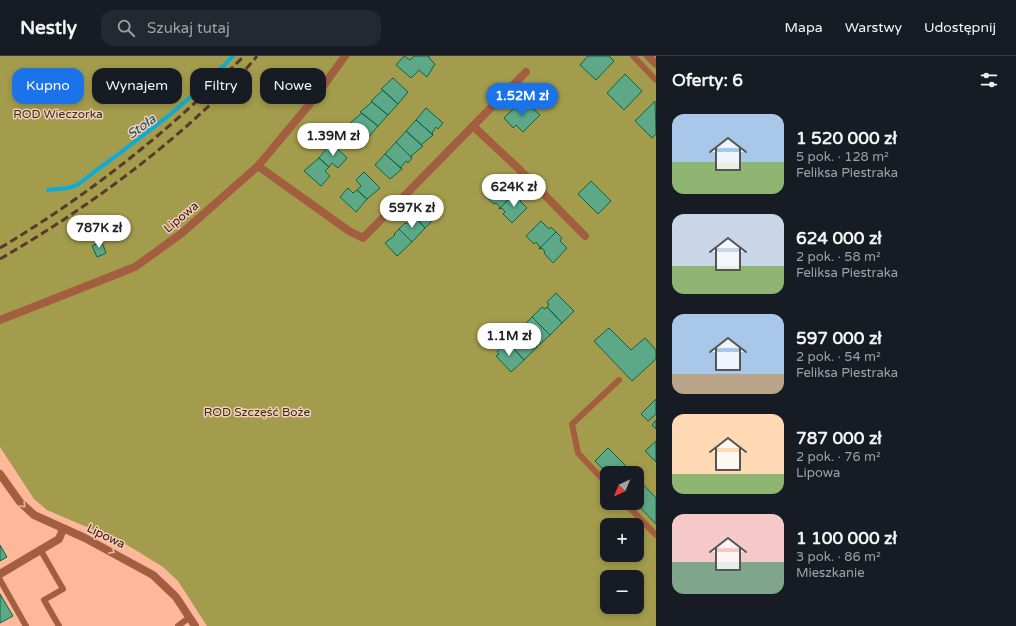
<!DOCTYPE html>
<html lang="pl">
<meta charset="utf-8">
<style>
body{margin:0;font-family:"Varela Round",sans-serif;background:#242831;color:#f1f3f6;height:100vh;display:flex;flex-direction:column;font-size:15px;white-space:nowrap}
*{box-sizing:border-box;margin:0}
p{font-size:13px;color:#9ea1a6}
.icon{flex:none;width:22px;height:22px;fill:none;stroke:currentColor;stroke-width:2;stroke-linecap:round;stroke-linejoin:round}
.map{position:relative;flex:1;overflow:hidden}
.drawer{display:flex;flex-direction:column;background:#171b24;width:360px}
.drawer>*{flex:none}
.top-card{position:absolute;left:12px;top:12px;width:380px;height:36px;display:flex;gap:8px}
.needle{width:26px;rotate:224deg}
.buttons{position:absolute;left:600px;top:410px;display:grid;gap:8px}
.buttons a{display:grid;place-items:center;width:44px;height:44px;border-radius:8px;background:#171b24;box-shadow:0 2px 6px #0003;font-size:20px}
.price{position:absolute;translate:-50% -34px;padding:0 9px;border-radius:14px;background:#fff;color:#222;font-size:13px;line-height:26px;filter:drop-shadow(0 1px 2px #0008)}
.price::after{content:'';position:absolute;left:50%;top:24px;width:12px;height:9px;margin-left:-6px;background:inherit;clip-path:polygon(0 0,100% 0,50% 100%)}
.price.selected{background:#1a73e8;color:#fff}
ul{padding:0;list-style:none}
li{display:flex;align-items:center;gap:12px;height:100px;padding:0 16px}
li span{display:grid;place-items:center;flex:none;width:112px;height:80px;border-radius:12px;color:#555}
li>.icon{margin-inline-start:auto}
span .icon{width:48px;height:48px;fill:#fffc;stroke-width:1}
li b{font-size:17px}
h2{display:flex;justify-content:space-between;align-items:center;height:48px;padding:0 16px;font-size:17px}
.pill{padding:0 14px;border-radius:12px;background:#171b24;box-shadow:0 2px 6px #0003;font-size:14px;line-height:36px}
.pill.selected{background:#1a73e8;color:#fff}
header{display:flex;align-items:center;gap:24px;box-sizing:border-box;height:56px;padding:0 20px;background:#171b24;border-bottom:1px solid #363941}
header strong{font-size:19px}
nav{display:flex;gap:22px;margin-inline-start:auto;font-size:14px}
.search{width:280px;height:36px;background:#242831;display:flex;align-items:center;gap:10px;box-sizing:border-box;padding:0 14px;border-radius:12px;color:#9ea1a6;font-size:15px}
main{display:flex;flex:1;min-height:0}
.map>svg:first-child{display:block}
.green{fill:#a39c4c;fill-rule:evenodd}
.lines{fill:none;stroke-linecap:round;stroke-linejoin:round}
.stream{stroke:#0badd8;stroke-width:4}
.building{fill:#5ca887;stroke:#0c6447}
.lane{stroke:#a35e40;stroke-width:6}
.street{stroke:#a35e40;stroke-width:8}
.rail{stroke:#5b392a;stroke-width:3;stroke-dasharray:8 4;stroke-linecap:butt}
.oneway{stroke:#e6b6a2}
.labels{text-anchor:middle;stroke-width:3;stroke-linejoin:round;paint-order:stroke}
.park-label{font-size:12px;fill:#312f17;stroke:#f7ccba}
.street-label{font-size:12px;fill:#32190e;stroke:#f7ccba}
.water-label{font-size:13px;font-style:italic;fill:#005268;stroke:#f7ccba}
</style>
<header>
<strong>Nestly</strong>
<div class="search"><svg class="icon" aria-label="search" viewBox="0 0 24 24"><circle cx="10" cy="10" r="6"/><path d="M15 15l6 6"/></svg>Szukaj tutaj</div>
<nav><a>Mapa</a><a>Warstwy</a><a>Udostępnij</a></nav>
</header>
<main>
<div class="map">
<svg width="656" height="570" viewBox="0 0 656 570">
<rect width="100%" height="100%" fill="#fdb799"/>
<path class="green" d="M0,0h656v570h-449l-29,-45 -15,-14 -39,-24 -77,-33 -13,-11 -34,-52zM607,417h30v30h-30zM607,469h30v30h-30zM607,521h30v30h-30z"/>
<g class="lines">
<path class="stream" d="M48,134l20,-2 9,-3c55,-42 109,-78 156,-129"/>
</g>
<path class="building" d="M404,0l6,4 4,-4h15v2l6,6 -8,13 -8,-7 -8,8 -15,-13z
M588,0h21l5,5 -18,19 -16,-15z
M625,18l17,17 -18,19 -17,-17z
M393,22l15,14 -10,12 -17,-15z
M383,34l15,14 -10,11 -17,-14z
M655,45l1,33 -4,4 -17,-17z
M372,46l16,13 -10,11 -18,-14z
M519,47l4,4 4,-4 13,12 -17,17 -7,-7 -3,3 -9,-10z
M426,52l17,15 -5,6 -2,-2 -4,6 1,2 -17,-15z
M362,57l16,13 -10,12 -18,-15z
M416,64l17,15 -12,10 -15,-14z
M352,68l16,14 -11,11 -17,-14z
M406,75l17,15 -12,10 1,2 -16,-16z
M396,86l16,16 -4,5 -2,-2 -5,6 1,2 -17,-15z
M331,87l16,15 -9,10 -6,-5 -3,4 -10,-9z
M385,98l17,15 -12,10 -15,-14z
M319,102l10,9 -4,4 5,5 -9,10 -17,-15z
M364,116l16,16 -13,11 -10,-9 4,-4 -5,-6z
M500,125l9,8 1,-2 6,5 -17,17 1,-2 -4,-4 -2,1 -9,-8z
M591,125l20,20 -13,13 -20,-20z
M348,132l5,5 4,-3 10,9 -11,13 -16,-15z
M516,136l6,6 -2,3 7,7 -15,15 -9,-9 2,-2 -3,-4 -3,1z
M427,145l12,13 -14,14 -12,-13 5,-6 2,1z
M413,159l12,13 -13,14 -13,-13 6,-6 1,1z
M541,165l8,8 2,-2 5,5 -17,17 1,-2 -4,-5 -2,2 -8,-8z
M399,173l13,13 -15,14 -12,-13 10,-8 -1,-1z
M556,176l6,6 -2,3 7,7 -14,15 -9,-10 1,-1 -3,-4 -3,1z
M102,186l4,11 -9,4 -5,-11z
M556,237l18,18 -12,12 -15,-16 2,-2 -2,-3z
M542,251l3,2 2,-2 15,16 -12,12 -18,-18z
M532,261l18,18 -13,12 -15,-16 2,-2 -2,-2z
M609,272l22,22 14,-12 11,12v9l-24,22 -38,-40z
M517,275l2,3 3,-3 15,16 -13,13 -17,-19z
M507,285l17,19 -13,12 -15,-16 3,-2 -2,-2z
M656,343v15l-8,7 -7,-7z
M656,364v9l-4,-4z
M656,385v21l-11,-11z
M608,392l14,14 10,11h-25l-12,-12z
M637,422l19,20v26l-20,-21z
M0,489l7,12 -7,4z
M0,538l13,22 -13,7z"/>
<g class="lines">
<path class="lane" d="M633,0l23,24
M607,428l-29,-31 -6,-29 47,-44
M625,447l31,32
M40,493l23,40 -19,11 15,26
M0,524l26,46
M178,570l12,-9"/>
<path class="street" d="M648,0l8,8
M473,70l47,44 65,66
M258,110l91,65 14,7 163,-166
M0,264l135,-53 47,-34 76,-67 55,-66 32,-44
M0,418l20,28 14,13 51,23 68,37 23,22 19,29
M0,518l59,-35 4,-10"/>
<path class="rail" d="M0,192c92,-55 169,-117 244,-192
M0,203c67,-39 130,-83 188,-134 24,-22 48,-43 69,-69"/>
</g>
<defs><path id="oneway-chevron" d="M-2-3.5L2.5 0L-2 3.5" fill="none" stroke-width="1.6" stroke-linecap="round" stroke-linejoin="round"/></defs>
<g class="oneway">
<use href="#oneway-chevron" transform="translate(23 449) rotate(46)"/>
<use href="#oneway-chevron" transform="translate(112 495) rotate(27)"/>
</g>
<g class="labels">
<g class="park-label">
<text x="58" y="62">ROD Wieczorka</text>
<text x="257" y="360">ROD Szczęść Boże</text>
</g>
<g class="street-label">
<text transform="translate(181 161) rotate(-40)" y="4">Lipowa</text>
<text transform="translate(106 480) rotate(26)" y="4">Lipowa</text>
</g>
<g class="water-label">
<text transform="translate(141 70) rotate(-36)" y="5">Stoła</text>
</g>
</g>
</svg>
<div class="buttons">
<a><svg class="needle" viewBox="-14 -14 28 28"><path d="M0-13l5 13h-10z" fill="#e53935"/><path d="M0 13l5-13h-10z" fill="#9ea1a6"/></svg></a>
<a>+</a>
<a>−</a>
</div>
<b class="price selected" style="left:522px;top:61px">1.52M zł</b>
<b class="price" style="left:333px;top:101px">1.39M zł</b>
<b class="price" style="left:514px;top:152px">624K zł</b>
<b class="price" style="left:412px;top:173px">597K zł</b>
<b class="price" style="left:99px;top:193px">787K zł</b>
<b class="price" style="left:509px;top:301px">1.1M zł</b>
<div class="top-card">
<a class="pill selected">Kupno</a>
<a class="pill">Wynajem</a>
<a class="pill">Filtry</a>
<a class="pill">Nowe</a>
</div>
</div>
<section class="drawer">
<h2>Oferty: 6<svg class="icon" aria-label="filters" viewBox="0 0 24 24"><path d="M4 7h16M4 17h16"/><circle cx="9" cy="7" r="2"/><circle cx="15" cy="17" r="2"/></svg></h2>
<ul>
<li><span style="background:linear-gradient(#a9c7e8 60%,#8fb573 0)"><svg class="icon" aria-label="home" viewBox="0 0 24 24"><path d="M3 11l9-7 9 7M6 9v11h12V9"/></svg></span><div><b>1 520 000 zł</b><p>5 pok. · 128 m²</p><p>Feliksa Piestraka</p></div></li>
<li><span style="background:linear-gradient(#c9d6e8 65%,#8fb573 0)"><svg class="icon" aria-label="home" viewBox="0 0 24 24"><path d="M3 11l9-7 9 7M6 9v11h12V9"/></svg></span><div><b>624 000 zł</b><p>2 pok. · 58 m²</p><p>Feliksa Piestraka</p></div></li>
<li><span style="background:linear-gradient(#a9c7e8 75%,#b9a48a 0)"><svg class="icon" aria-label="home" viewBox="0 0 24 24"><path d="M3 11l9-7 9 7M6 9v11h12V9"/></svg></span><div><b>597 000 zł</b><p>2 pok. · 54 m²</p><p>Feliksa Piestraka</p></div></li>
<li><span style="background:linear-gradient(#ffd9b3 75%,#8fb573 0)"><svg class="icon" aria-label="home" viewBox="0 0 24 24"><path d="M3 11l9-7 9 7M6 9v11h12V9"/></svg></span><div><b>787 000 zł</b><p>2 pok. · 76 m²</p><p>Lipowa</p></div></li>
<li><span style="background:linear-gradient(#f6c9c9 60%,#7fa58c 0)"><svg class="icon" aria-label="home" viewBox="0 0 24 24"><path d="M3 11l9-7 9 7M6 9v11h12V9"/></svg></span><div><b>1 100 000 zł</b><p>3 pok. · 86 m²</p><p>Mieszkanie</p></div></li>
</ul>
</section>
</main>
